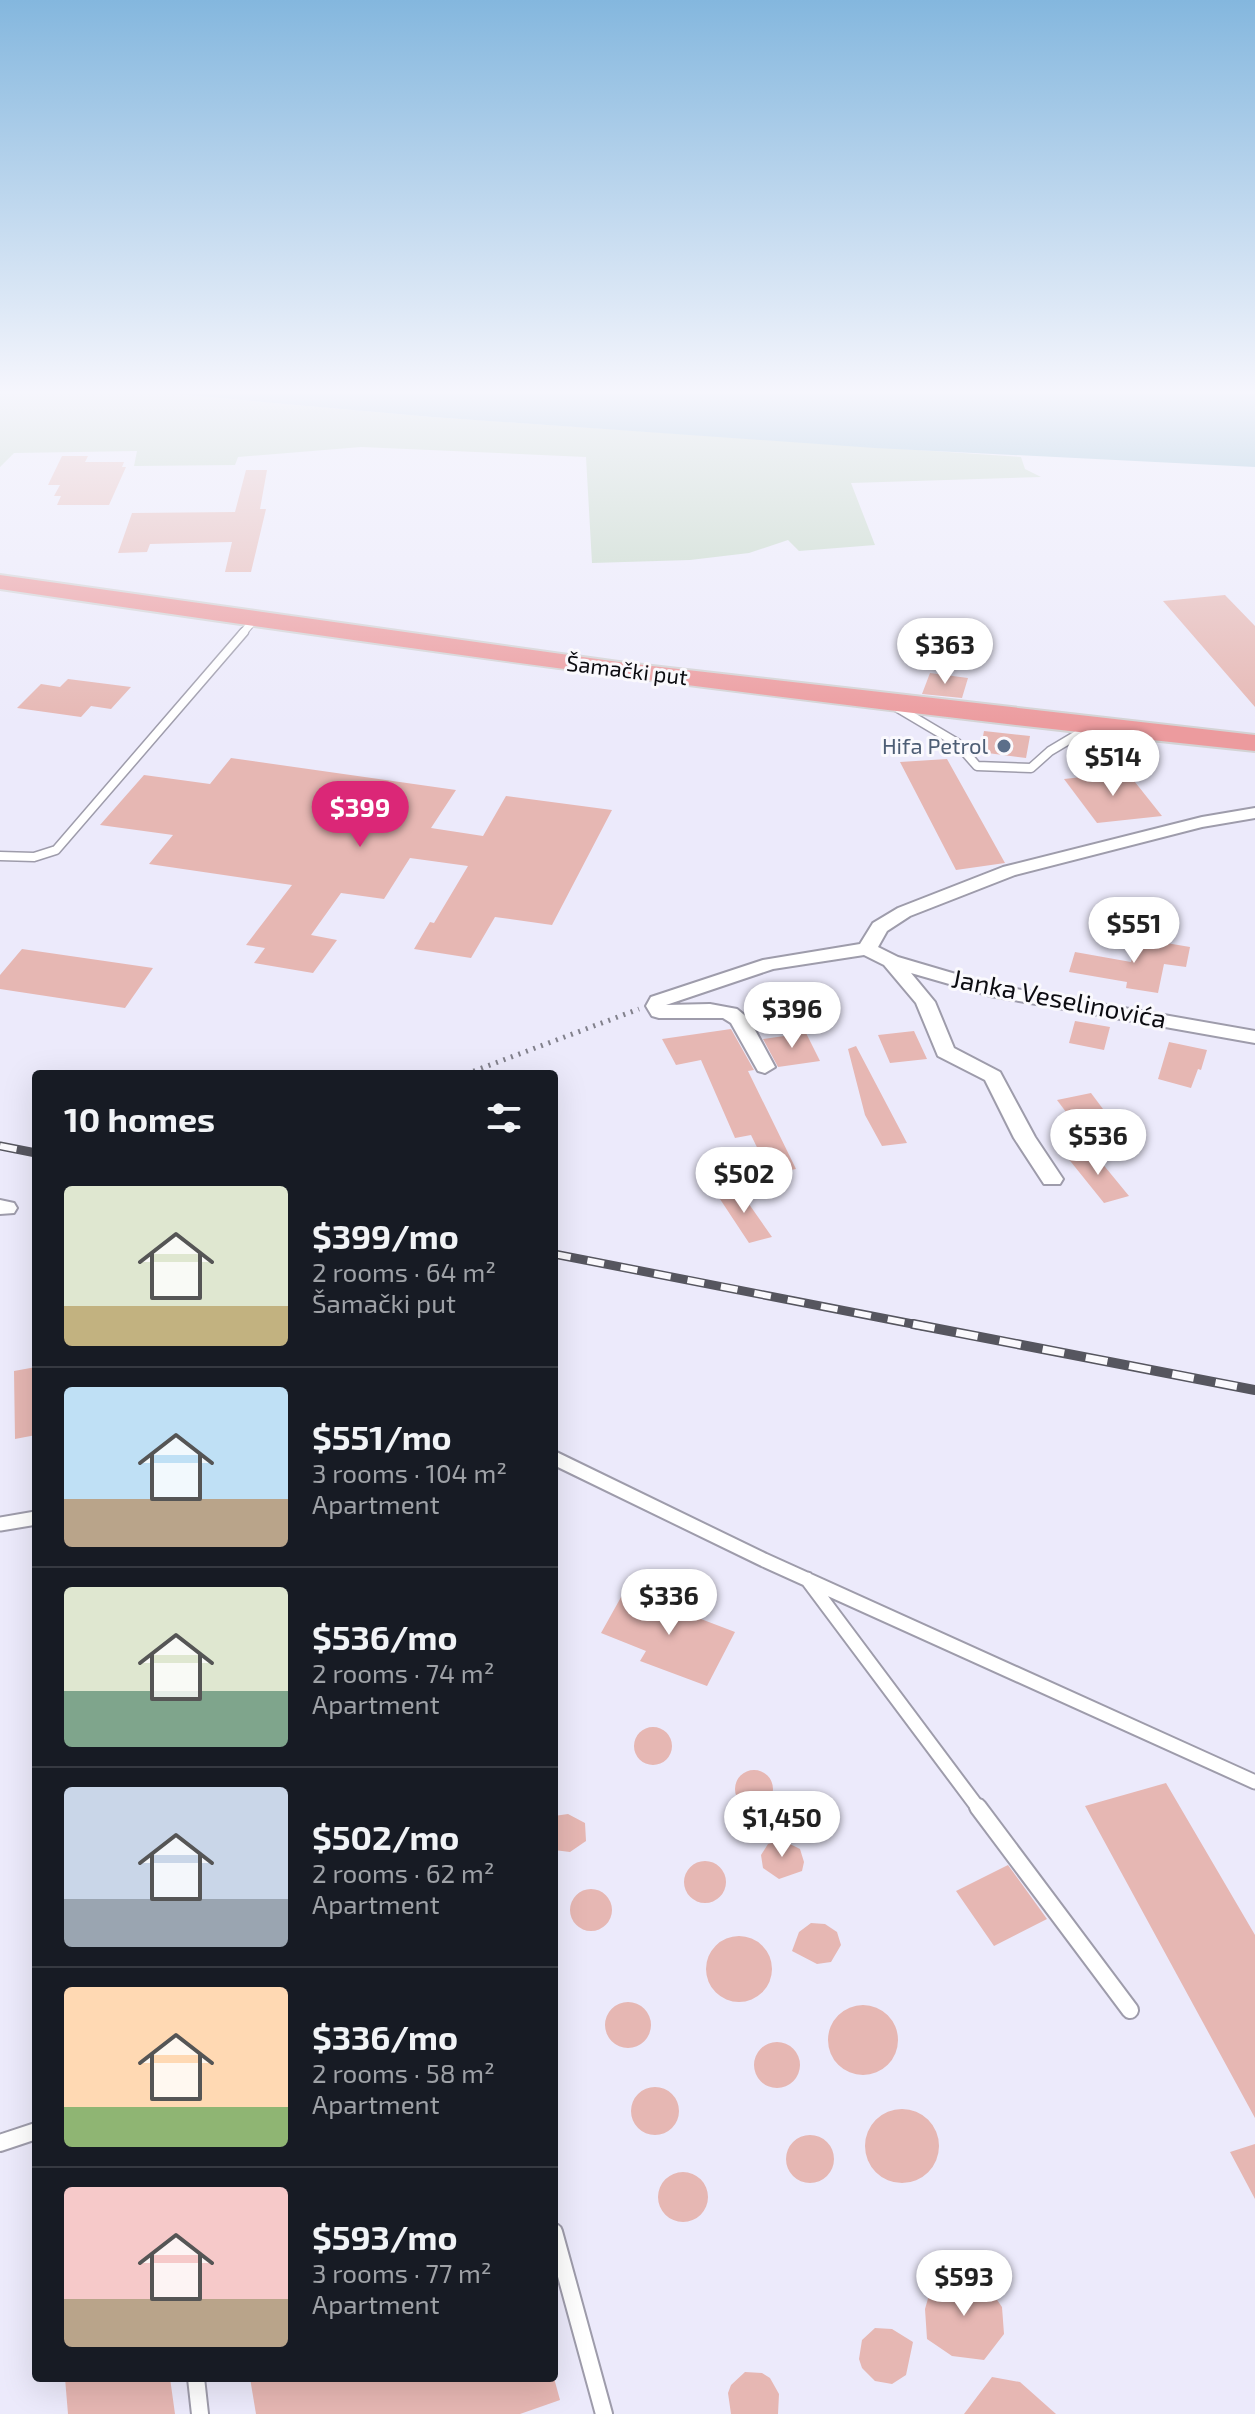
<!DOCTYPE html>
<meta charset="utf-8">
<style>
body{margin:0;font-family:"Exo 2",sans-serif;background:#20242c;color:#f1f3f6;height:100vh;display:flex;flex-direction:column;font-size:30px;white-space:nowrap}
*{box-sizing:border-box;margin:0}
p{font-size:26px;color:#9ea1a6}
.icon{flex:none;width:44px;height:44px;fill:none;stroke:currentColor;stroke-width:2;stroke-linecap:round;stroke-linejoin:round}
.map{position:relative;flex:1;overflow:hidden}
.details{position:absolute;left:32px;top:1070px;width:526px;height:1312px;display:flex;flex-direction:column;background:#171b24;border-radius:8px;box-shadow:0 8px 32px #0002}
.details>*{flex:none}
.price{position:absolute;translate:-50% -68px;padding:0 18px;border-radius:28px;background:#fff;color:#222;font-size:26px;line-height:52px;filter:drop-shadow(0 2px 4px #0008)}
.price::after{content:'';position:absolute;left:50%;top:48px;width:24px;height:18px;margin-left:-12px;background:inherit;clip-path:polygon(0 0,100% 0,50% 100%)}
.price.selected{background:#db2777;color:#fff}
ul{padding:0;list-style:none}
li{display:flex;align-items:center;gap:24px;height:200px;padding:0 32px}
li+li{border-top:2px solid #363941}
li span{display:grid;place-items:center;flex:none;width:224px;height:160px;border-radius:8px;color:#555}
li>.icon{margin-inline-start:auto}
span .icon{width:96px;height:96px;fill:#fffc;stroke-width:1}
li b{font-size:34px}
h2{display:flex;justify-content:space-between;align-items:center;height:96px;padding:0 32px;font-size:34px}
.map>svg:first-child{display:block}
.green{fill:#c2d6c3}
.water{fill:#8ebbcf}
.building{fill:#e6b7b3}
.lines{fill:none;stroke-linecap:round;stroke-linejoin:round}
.lane-far3-casing{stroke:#9e9cab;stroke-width:9}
.lane-far2-casing{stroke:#9e9cab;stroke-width:11}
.lane-far1-casing{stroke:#9e9cab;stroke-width:17}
.lane-casing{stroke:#9e9cab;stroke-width:20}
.street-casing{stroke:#9e9cab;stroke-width:4}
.primary-casing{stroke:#d3d3d4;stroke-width:4}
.path{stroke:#82818c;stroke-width:5;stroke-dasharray:2 6;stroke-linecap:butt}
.lane-far3{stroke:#fff;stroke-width:7}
.lane-far2{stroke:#fff;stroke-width:8}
.lane-far1{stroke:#fff;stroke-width:13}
.lane{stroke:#fff;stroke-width:16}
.street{fill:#fff;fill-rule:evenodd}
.primary{fill:#ec9b9e;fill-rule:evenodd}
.rail-far1-casing{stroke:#56565f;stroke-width:9}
.rail-casing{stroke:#56565f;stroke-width:10}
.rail-far1{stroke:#faf9fd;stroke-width:6;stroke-dasharray:17;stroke-linecap:butt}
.rail{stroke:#faf9fd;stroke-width:7;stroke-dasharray:22;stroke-linecap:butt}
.service-dot{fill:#5c6f8a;stroke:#faf9fd;stroke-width:3}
.labels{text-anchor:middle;stroke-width:6;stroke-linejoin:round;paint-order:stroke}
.far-street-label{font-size:22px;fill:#0c0c11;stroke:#faf9fd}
.far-service-label{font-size:22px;fill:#4e5e75;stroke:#faf9fd;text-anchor:end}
.street-label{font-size:26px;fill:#0c0c11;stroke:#faf9fd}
</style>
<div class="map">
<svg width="1255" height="2414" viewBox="0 0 1255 2414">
<rect width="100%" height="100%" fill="#eceafb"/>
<path class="green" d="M0,389h118l314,28 589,40 4,12 16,8 -190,6 24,62 -76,6 -11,-11 -39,13 -59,7 -98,3 -6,-106 -225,-10 -123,10 -3,8 -101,1 3,-15 -123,2 -14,14z"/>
<path class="water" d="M118,389h1137v78l-380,-19 -443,-31z"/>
<path class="building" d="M62,456h26l-3,6h39l-2,5h4l-17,38h-52l4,-9h-7l6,-11h-12z
M246,470h21l-7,39h6l-15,63h-26l7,-30 -82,2 -3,8 -29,1 14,-40 103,-1z
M1225,595l30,31v81l-92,-106z
M930,673l38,5 -6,20 -40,-4z
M68,679l63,8 -20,22 -20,-3 -10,11 -64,-9 24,-24 19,3z
M984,731l46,5 -4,22 -46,-6z
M231,758l225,32 -25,38 52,8 23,-40 106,14 -60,115 -57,-8 -24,41 -57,-9 16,-27 4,1 34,-57 -58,-8 -26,41 -43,-6 -30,42 26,5 -24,33 -59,-10 11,-15 -19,-3 46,-60 -143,-21 24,-29 -73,-10 44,-50 66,9z
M947,759l24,43 34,61 -49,7 -56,-108z
M1127,772l35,44 -65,7 -33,-44z
M1137,938l53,9 -4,20 -22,-3 -6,29 -32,-5 1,-6 -58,-10 6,-20 56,10z
M22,949l131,19 -28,40 -125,-19v-14z
M1075,1021l35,6 -6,23 -35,-7z
M731,1029l23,41 -6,1 48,98 -26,5 -19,-39 -16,3 -34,-78 -25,5 -14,-26z
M914,1031l13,28 -37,4 -12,-28z
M806,1033l14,28 -42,6 -15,-28z
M1169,1042l38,8 -6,20 -3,-1 -7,19 -33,-9z
M856,1046l51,97 -25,3 -17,-31 -17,-66z
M1091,1093l15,20 -34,7 -15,-20z
M1092,1151l37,45 -25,7 -37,-46z
M737,1187l35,50 -23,6 -33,-50z
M36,1367v68l-21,4 -1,-68z
M625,1590l110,42 -28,54 -67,-25 6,-10 -45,-18z
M634 1746a19 19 0 1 1 38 0a19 19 0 1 1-38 0Z
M735 1789a19 19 0 1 1 38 0a19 19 0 1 1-38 0Z
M1166,1783l89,152v183l-170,-312z
M568,1814l17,9 1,18 -16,11 -16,-2v-34z
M782,1840l18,9 4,13 -2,9 -23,8 -16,-11 -2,-13 7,-11z
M684 1882a21 21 0 1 1 42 0a21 21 0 1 1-42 0Z
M1008,1865l39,54 -53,27 -38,-55z
M570 1910a21 21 0 1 1 42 0a21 21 0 1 1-42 0Z
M811,1923l14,1 12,8 4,13 -10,17 -14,2 -25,-13 7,-19z
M706 1969a33 33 0 1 1 66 0a33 33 0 1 1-66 0Z
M605 2025a23 23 0 1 1 46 0a23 23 0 1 1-46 0Z
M828 2040a35 35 0 1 1 70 0a35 35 0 1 1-70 0Z
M754 2065a23 23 0 1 1 46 0a23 23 0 1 1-46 0Z
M631 2111a24 24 0 1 1 48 0a24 24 0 1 1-48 0Z
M865 2146a37 37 0 1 1 74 0a37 37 0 1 1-74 0Z
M786 2159a24 24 0 1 1 48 0a24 24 0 1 1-48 0Z
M1255,2144v55l-25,-47z
M658 2197a25 25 0 1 1 50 0a25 25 0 1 1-50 0Z
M961,2275l25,9 16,23 2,27 -20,26 -32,-4 -25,-17 -2,-30 4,-14 8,-11z
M875,2328l17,1 21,13 -7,33 -14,9 -17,-3 -13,-13 -3,-9 3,-19z
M745,2372l17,1 8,5 9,16 -1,20h-47l-3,-21 3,-8z
M992,2377l28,5 36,32h-92z
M65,2378h105l5,36h-107z
M250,2378h304l6,22 -40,14h-264z"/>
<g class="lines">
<g class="lane-far3-casing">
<path id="lane-far3" d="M242,634l12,-14"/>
</g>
<g class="lane-far2-casing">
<path id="lane-far2" d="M893,705l64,38 20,23 54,2 19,-17 42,-25
M0,856l34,1 22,-7 188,-218"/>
</g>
<g class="lane-far1-casing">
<path id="lane-far1" d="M554,1458l210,102 491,222
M0,1524l36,-6
M807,1579l172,230"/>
</g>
<g class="lane-casing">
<path id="lane" d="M978,1807l152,203
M0,2143l36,-12
M554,2232l50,182
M196,2378l4,36"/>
</g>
<g class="street-casing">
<path id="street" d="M1255,808v10l-53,9 -187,48 -105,41 -23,15 -9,16 20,10 95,28 262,46v12l-264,-47 -80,-23 24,29 19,46 46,24 35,65 28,42 -3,5h-16l-30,-46 -29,-58 -47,-24 -22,-53 -32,-38 -20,-10 -91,14 -107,36 44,-1 27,5 12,10 26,48 -10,6 -7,-2 -27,-48 -8,-5h-64l-7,-2 -6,-10 5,-9 112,-37 97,-16 13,-21 25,-15 105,-41 199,-50z
M0,1200l14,3 3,5 -3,5 -14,1z"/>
</g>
<g class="primary-casing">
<path id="primary" d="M0,575l626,88 629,72v16c-420,-43 -838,-100 -1255,-162z"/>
</g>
<path class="path" d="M466,1074l173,-65"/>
<use href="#lane-far3" class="lane-far3"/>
<use href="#lane-far2" class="lane-far2"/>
<use href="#lane-far1" class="lane-far1"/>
<use href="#lane" class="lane"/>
<use href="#street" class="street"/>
<use href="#primary" class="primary"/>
<g class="rail-far1-casing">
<path id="rail-far1" d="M0,1146l36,7
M554,1254l369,72"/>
</g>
<g class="rail-casing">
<path id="rail" d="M913,1324l342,66"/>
</g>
<use href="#rail-far1" class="rail-far1"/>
<use href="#rail" class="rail"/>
</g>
<linearGradient id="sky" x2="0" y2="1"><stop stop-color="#84b7de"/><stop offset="0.54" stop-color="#f6f6fd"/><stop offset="1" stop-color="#f6f6fd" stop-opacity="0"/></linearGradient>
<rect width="1255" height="727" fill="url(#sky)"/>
<circle class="service-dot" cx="1004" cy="746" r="8"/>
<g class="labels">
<g class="far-street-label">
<text transform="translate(627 670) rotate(7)" y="8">Šamački put</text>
</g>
<g class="far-service-label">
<text x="988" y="754">Hifa Petrol</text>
</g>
<g class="street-label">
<text transform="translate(1059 999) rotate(11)" y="9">Janka Veselinovića</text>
</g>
</g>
</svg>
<b class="price" style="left:945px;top:686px">$363</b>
<b class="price" style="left:1113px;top:798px">$514</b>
<b class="price selected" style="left:360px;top:849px">$399</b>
<b class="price" style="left:1134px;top:965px">$551</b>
<b class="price" style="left:792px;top:1050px">$396</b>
<b class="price" style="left:1098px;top:1177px">$536</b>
<b class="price" style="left:744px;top:1215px">$502</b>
<b class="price" style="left:669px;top:1637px">$336</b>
<b class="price" style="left:782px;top:1859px">$1,450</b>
<b class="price" style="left:964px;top:2318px">$593</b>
<section class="details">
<h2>10 homes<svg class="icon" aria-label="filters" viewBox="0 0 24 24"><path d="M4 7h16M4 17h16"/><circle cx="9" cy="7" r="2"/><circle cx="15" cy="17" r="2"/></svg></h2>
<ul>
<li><span style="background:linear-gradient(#dfe7d0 75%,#c2b280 0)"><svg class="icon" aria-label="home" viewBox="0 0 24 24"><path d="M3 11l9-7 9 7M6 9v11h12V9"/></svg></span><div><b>$399/mo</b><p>2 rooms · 64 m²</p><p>Šamački put</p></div></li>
<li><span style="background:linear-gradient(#bfe0f5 70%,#b9a48a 0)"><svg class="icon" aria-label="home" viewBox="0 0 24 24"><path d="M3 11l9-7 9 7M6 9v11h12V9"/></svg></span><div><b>$551/mo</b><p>3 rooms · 104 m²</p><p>Apartment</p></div></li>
<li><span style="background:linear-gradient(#dfe7d0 65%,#7fa58c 0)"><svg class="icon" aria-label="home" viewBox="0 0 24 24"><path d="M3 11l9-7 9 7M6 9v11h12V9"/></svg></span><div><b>$536/mo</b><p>2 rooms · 74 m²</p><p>Apartment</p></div></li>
<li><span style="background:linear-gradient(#c9d6e8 70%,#9aa5b1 0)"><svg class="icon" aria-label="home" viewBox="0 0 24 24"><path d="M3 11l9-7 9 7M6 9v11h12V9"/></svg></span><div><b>$502/mo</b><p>2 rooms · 62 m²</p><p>Apartment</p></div></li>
<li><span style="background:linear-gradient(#ffd9b3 75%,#8fb573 0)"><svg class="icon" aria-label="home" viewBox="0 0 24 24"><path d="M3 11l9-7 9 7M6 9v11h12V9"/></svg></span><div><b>$336/mo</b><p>2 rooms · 58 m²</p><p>Apartment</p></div></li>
<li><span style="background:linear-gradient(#f6c9c9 70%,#b9a48a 0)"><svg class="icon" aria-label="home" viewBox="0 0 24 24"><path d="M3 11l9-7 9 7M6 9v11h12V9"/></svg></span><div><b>$593/mo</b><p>3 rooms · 77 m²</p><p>Apartment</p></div></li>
</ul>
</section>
</div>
